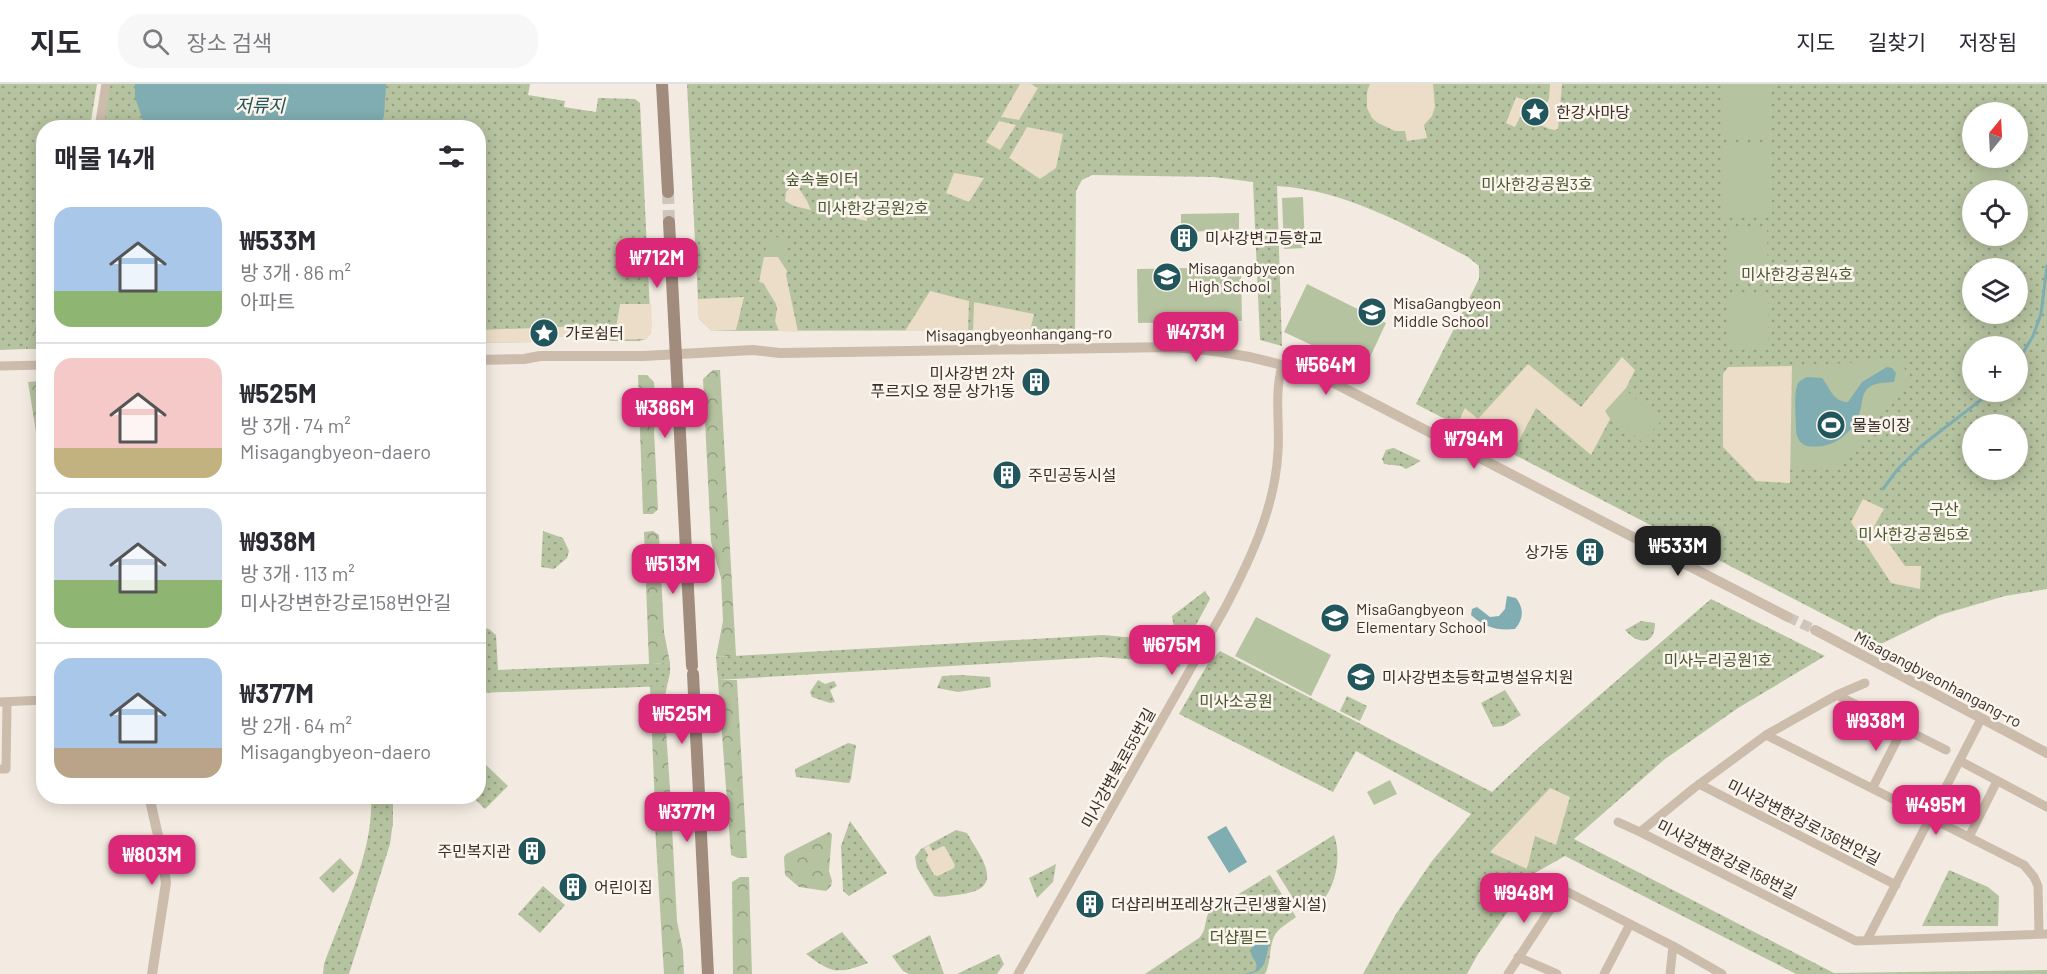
<!DOCTYPE html>
<html lang="ko">
<meta charset="utf-8">
<style>
body{margin:0;font-family:Barlow,"Noto Sans KR",sans-serif;background:#f7f7f7;color:#2b2b33;height:100vh;display:flex;flex-direction:column;font-size:22px;white-space:nowrap}
*{box-sizing:border-box;margin:0}
p{font-size:20px;color:#7c7c81}
.icon{flex:none;width:33px;height:33px;fill:none;stroke:currentColor;stroke-width:2;stroke-linecap:round;stroke-linejoin:round}
.map{position:relative;flex:1;overflow:hidden}
.details{position:absolute;left:36px;top:36px;width:450px;height:684px;display:flex;flex-direction:column;background:#fff;border-radius:24px;box-shadow:0 3px 15px #0003}
.details>*{flex:none}
.needle{width:39px;rotate:18deg}
.tools{position:absolute;left:1962px;top:18px;display:grid;gap:12px}
.tools a{display:grid;place-items:center;width:66px;height:66px;border-radius:50%;background:#fff;box-shadow:0 3px 15px #0003;font-size:30px}
.price{position:absolute;translate:-50% -51px;padding:0 14px;border-radius:12px;background:#db2777;color:#fff;font-size:20px;line-height:39px;filter:drop-shadow(0 2px 3px #0008)}
.price::after{content:'';position:absolute;left:50%;top:36px;width:18px;height:14px;margin-left:-9px;background:inherit;clip-path:polygon(0 0,100% 0,50% 100%)}
.price.selected{background:#222;color:#fff}
ul{padding:0;list-style:none}
li{display:flex;align-items:center;gap:18px;height:150px;padding:0 18px}
li+li{border-top:2px solid #e1e1e2}
li span{display:grid;place-items:center;flex:none;width:168px;height:120px;border-radius:18px;color:#555}
li>.icon{margin-inline-start:auto}
span .icon{width:72px;height:72px;fill:#fffc;stroke-width:1}
li b{font-size:26px}
h2{display:flex;justify-content:space-between;align-items:center;height:72px;padding:0 18px;font-size:26px}
header{display:flex;align-items:center;gap:36px;box-sizing:border-box;height:84px;padding:0 30px;background:#fff;border-bottom:2px solid #e1e1e2}
header strong{font-size:28px}
nav{display:flex;gap:33px;margin-inline-start:auto;font-size:21px}
.search{width:420px;height:54px;background:#f7f7f7;display:flex;align-items:center;gap:15px;box-sizing:border-box;padding:0 21px;border-radius:24px;color:#7c7c81;font-size:22px}
.map>svg:first-child{display:block}
.forest{fill:url(#forest-crowns)}
.park{fill:url(#park-dots);fill-rule:evenodd}
.pitch{fill:#b6c3a0}
.plaza{fill:#ebddc8}
.water{fill:#7fadb1}
.lines{fill:none;stroke-linecap:round;stroke-linejoin:round}
.stream{stroke:#7fadb1;stroke-width:3}
.tertiary-tunnel{stroke:#cec6bd;stroke-width:10;stroke-dasharray:10 5;stroke-linecap:butt}
.secondary-tunnel{stroke:#cec6bd;stroke-width:12;stroke-dasharray:12 6;stroke-linecap:butt}
.minor{stroke:#ccbcac;stroke-width:9}
.tertiary{stroke:#ccbcac;stroke-width:10}
.secondary{stroke:#a08b7d;stroke-width:12}
.labels{text-anchor:middle;stroke-width:5;stroke-linejoin:round;paint-order:stroke}
.poi-label{font-size:16px;fill:#3a302b;stroke:#fbf5ed;text-anchor:start}
.park-label{font-size:16px;fill:#48582f;stroke:#fbf5ed}
.street-label{font-size:16px;fill:#3a302b;stroke:#fbf5ed}
.water-label{font-size:18px;font-style:italic;fill:#20565c;stroke:#fbf5ed}
</style>
<header>
<strong>지도</strong>
<div class="search"><svg class="icon" aria-label="search" viewBox="0 0 24 24"><circle cx="10" cy="10" r="6"/><path d="M15 15l6 6"/></svg>장소 검색</div>
<nav><a>지도</a><a>길찾기</a><a>저장됨</a></nav>
</header>
<div class="map">
<svg width="2047" height="890" viewBox="0 0 2047 890">
<defs>
<pattern id="forest-crowns" width="20" height="18" patternUnits="userSpaceOnUse" patternTransform="scale(1.5)"><rect width="20" height="18" fill="#b6c3a0"/><path d="M2 6a3 3 0 1 1 6 0M12 15a3 3 0 1 1 6 0" fill="none" stroke="#959f83"/></pattern>
<pattern id="park-dots" width="8" height="8" patternUnits="userSpaceOnUse" patternTransform="scale(1.5)"><rect width="8" height="8" fill="#b6c3a0"/><path d="M2 2h.1M6 6h.1" fill="none" stroke="#959f83" stroke-width="1.8" stroke-linecap="round"/></pattern>
</defs>
<rect width="100%" height="100%" fill="#f3ebe1"/>
<path class="forest" d="M43,221v44h-18z
M713,286h7l16,286 -20,1 7,-36 -2,-43 -10,-36 -8,-163z
M638,291h9l7,7 2,28 -2,21 4,78 -5,5h-10z
M39,297l5,3 -1,120 -5,-9 2,-38 -12,-75z
M653,447l6,4 5,97 6,31 -21,1 -5,-132z
M718,596h19l10,178h-9l-7,-3z
M650,602h17l-3,16 7,101 -6,5h-10z
M655,742l17,1 5,94 6,29 1,24h-20z
M829,748l3,2 -3,37 3,10 -1,5 -5,5 -27,-4 -14,-12 -1,-18 2,-3z
M740,793h9l3,97h-19l-1,-92z"/>
<path class="park" d="M0,0h97l-7,43 -46,1 -1,177 -18,44 -25,1z
M110,0h420l-2,11 37,6 -1,6 32,5 2,-14 37,1 5,4 11,230 -5,6 -7,2h-50l-16,-4h-22l-18,5 -54,1 -1,-215h-376z
M687,0h1360v505l-42,7 -65,19 -59,29 -465,-240 63,-125v-13l-11,-9c-60,-31 -122,-67 -191,-71l5,160 -22,-6 -7,-158 -39,-5 -122,-2 -10,5 -6,11 -1,139 -363,1 -13,-12zM1972,28h46v46h-46zM1972,106h46v46h-46zM1972,184h46v46h-46zM1972,262h46v46h-46zM1972,340h46v46h-46z
M1393,364h1l27,13 -15,8 -5,-3 -17,-2 -2,-5 4,-9z
M543,447l20,7 6,13 -2,7 -13,11 -13,-2z
M1205,507l5,8 -14,26 -12,6 -10,-3 -2,-12z
M1711,515l114,57 -87,52 -73,51 -91,80 260,134 213,-3v4h-251l-231,-118 -30,17 -57,81 -11,20h-104l33,-60 36,-53 39,-47 -115,-63 -23,41 -154,-78 30,-52 11,-11 272,141 43,-41z
M1641,537l14,2c0,24 -18,21 -30,7z
M478,543l11,2 7,6 2,35 172,-7v10l-3,13 -188,7z
M1103,551l66,6 20,6 -10,20 -40,-7 -38,-3 -383,23 -2,-23z
M961,591l29,2 1,10 -33,5 -21,-4 5,-12z
M818,596l7,4 9,-3 3,5 -7,4 5,12 -5,1 -18,-6 -2,-5z
M1505,606l16,25 -18,11 -10,1 -12,-24z
M1347,612l20,10 -7,15 -20,-10z
M848,659l8,2 -5,34 -2,4 -53,-6 -1,-8z
M485,680l23,22 -23,23 -12,-12 5,-1 1,-25z
M371,713h22v25l-3,22 -41,130h-26l1,-10c19,-52 50,-112 47,-167z
M850,737l37,52 -38,23 -6,-5 -2,-45z
M956,746l11,3c13,23 40,55 -4,61 -9,1 -20,4 -29,2l-17,-28 -2,-11 6,-8z
M1334,751c7,18 3,45 -8,61 -5,8 -15,13 -23,18l-27,-43z
M340,774l14,15 -21,20 -14,-15z
M1056,780l-3,18 -16,16 -8,-20z
M1949,786l39,17 11,9 -1,30h-76z
M1270,791l26,42c-6,5 -14,9 -19,15 -9,11 -5,30 -12,42h-120l54,-36c8,-8 5,-17 10,-26z
M543,802l22,19 -25,28 -22,-19z
M842,848l26,31c-30,11 -36,11 -62,-9z
M930,851l14,39h-35l-6,-3 -11,-15z
M999,870l5,10 -7,10h-40z"/>
<path class="pitch" d="M1721,0h50v55h-49z
M1721,60h50l1,70h-50z
M1973,86h30v20h-30z
M1303,113l2,51 -21,1 -2,-51z
M1239,129v17l-58,2v-18z
M1728,143h39l1,55 -39,1z
M769,152l19,3 -4,18h-20z
M1241,183l1,54 -104,2 -1,-54z
M1307,200l79,39 -22,47 -80,-38z
M1768,209v56h-38l-1,-55z
M1899,276l9,14 -2,11 -69,82 -47,-1 2,-100z
M1627,307l34,30 -19,21 -34,-30z
M1256,533l75,38 -20,41 -76,-40z
M1390,696l7,14 -23,11 -7,-13z"/>
<path class="plaza" d="M1020,0h11l7,4 -19,32 -18,-3z
M1370,0h63l2,23 -3,9 -8,9 3,13 -20,3 -2,-10h-10l-17,-8 -6,-5 -5,-10v-16z
M1550,0h12l-4,45 -3,1 -5,-1 -30,-12 -5,10 -9,-4 10,-26 25,9 5,-1 3,-6z
M999,37l17,4 -16,25 -14,-8z
M1027,43l36,7 -7,34 -16,11 -31,-21z
M954,89l30,5 -15,24 -23,-9z
M795,98l12,19 4,9 -17,-4 -9,-5 1,-9z
M857,111l13,12 -3,14 -24,-5z
M764,173h14l9,14 -1,4 12,57 -19,-1 -4,-10 2,-12 -1,-5 -13,-21 -4,-1z
M930,207l39,10 -1,30h-63z
M744,213l-8,33 -24,1 -13,-12 -2,-20z
M974,218l60,12 -4,17h-57z
M620,220h31l1,22 -1,7 -5,6 -32,1z
M611,241l-2,16h-20l-16,-4h-22l-18,5 -54,1v-13z
M1622,273l13,13 -9,18 -21,23 5,8 -19,36 -55,-47 -24,46 -56,-28 9,-18 13,11 50,-55 53,43z
M1792,282l-2,117 -34,-2 -33,-34v-73l5,-7z
M1863,415l21,10 -11,19 12,10 20,28h16l-1,23 -29,-6 -40,-61z
M1550,704l20,9 -14,48 -21,-9 -8,33 -37,-17z
M929,761l4,6 10,-5 2,1 10,18 -1,3 -16,8 -4,-1 -8,-15 2,-5 -4,-7z"/>
<path class="water" d="M135,0h251l-2,32 -5,12 -234,-1 -10,-30z
M1887,283l5,1 4,5 -2,9c-9,1 -20,0 -27,7 -6,7 -4,14 -7,22 -7,23 -27,39 -53,35 -8,-2 -11,-10 -11,-18 0,-10 -3,-39 3,-46 2,-2 5,-4 8,-5l15,1c9,11 10,23 26,24l14,-20z
M1507,512l9,2c8,10 8,21 -1,31 -18,2 -31,-2 -44,-14l1,-6 5,-2 13,10 9,-1 6,-7z
M1226,742l21,36 -18,11 -22,-36z
M1264,852l4,2 2,3c-5,18 -3,33 -26,33l11,-3c7,-14 -14,-12 2,-33z"/>
<g class="lines">
<path class="stream" d="M2018,277l15,-25 8,-22 6,-48
M1883,405l14,-19 23,-23 71,-55"/>
<path class="tertiary-tunnel" d="M1788,533l27,13"/>
<path class="secondary-tunnel" d="M668,108l1,30"/>
<path class="minor" d="M99,44l7,-44
M0,282l44,-1
M1837,611l28,-12
M0,618l44,-2
M1766,651l258,130 10,12 4,9 1,48
M1946,666l-109,-55 -71,40 -72,53 -54,44 216,109 191,-7
M1960,677l87,46
M0,685h6l1,-67
M1699,700l197,101
M1873,703l30,-59
M1618,738l22,10
M1969,753l28,-56
M1550,799l123,63 49,28
M1867,856l114,-221
M1518,873l39,17
M1018,890l207,-366c25,-48 50,-100 53,-156 2,-29 -4,-57 4,-86
M1508,890l55,-84
M1604,890l26,-50
M1670,890l3,-28"/>
<path class="tertiary" d="M478,276l46,-1 16,-3h103l110,-6 27,3 391,-6c57,3 113,15 165,37l452,233
M1815,546l232,123
M149,712l13,57 4,30 -14,91"/>
<path class="secondary" d="M662,0l6,108
M669,138l23,444
M693,590l15,300"/>
</g>
<defs>
<g id="sight-disc" transform="scale(1.5)"><circle r="9.5" fill="#20565c" stroke="#fbf5ed"/><path d="M0-6L1.8-2.2L6-1.7L2.9 1.2L3.7 5.4L0 3.3L-3.7 5.4L-2.9 1.2L-6-1.7L-1.8-2.2Z" fill="#fff"/></g>
<g id="building-disc" transform="scale(1.5)"><circle r="9.5" fill="#20565c" stroke="#fbf5ed"/><path d="M-4-6H4V6H1V3H-1V6H-4ZM-2.5-4.3h1.7v1.8h-1.7ZM.8-4.3h1.7v1.8H.8ZM-2.5-1h1.7V.8h-1.7ZM.8-1h1.7V.8H.8Z" fill="#fff"/></g>
<g id="school-disc" transform="scale(1.5)"><circle r="9.5" fill="#20565c" stroke="#fbf5ed"/><path d="M0-5L7-2L0 1L-7-2ZM-4 1L0 2.5L4 1V4Q0 6-4 4Z" fill="#fff"/></g>
<g id="stadium-disc" transform="scale(1.5)"><circle r="9.5" fill="#20565c" stroke="#fbf5ed"/><path d="M0-5a6.5 5 0 1 0 0 10a6.5 5 0 1 0 0-10ZM-3.5-1.8h7v3.6h-7Z" fill="#fff"/></g>
</defs>
<g fill-rule="evenodd">
<use href="#sight-disc" x="1535" y="28"/>
<use href="#building-disc" x="1184" y="154"/>
<use href="#school-disc" x="1167" y="193"/>
<use href="#school-disc" x="1372" y="228"/>
<use href="#sight-disc" x="544" y="249"/>
<use href="#building-disc" x="1036" y="298"/>
<use href="#stadium-disc" x="1831" y="341"/>
<use href="#building-disc" x="1007" y="391"/>
<use href="#building-disc" x="1590" y="468"/>
<use href="#school-disc" x="1335" y="534"/>
<use href="#school-disc" x="1361" y="593"/>
<use href="#building-disc" x="532" y="767"/>
<use href="#building-disc" x="573" y="803"/>
<use href="#building-disc" x="1090" y="820"/>
</g>
<g class="labels">
<g class="poi-label">
<text x="1556" y="34">한강사마당</text>
<text x="1205" y="160">미사강변고등학교</text>
<text x="1188" y="190">Misagangbyeon<tspan x="1188" dy="18">High School</tspan></text>
<text x="1393" y="225">MisaGangbyeon<tspan x="1393" dy="18">Middle School</tspan></text>
<text x="565" y="255">가로쉼터</text>
<text x="1015" y="295" text-anchor="end">미사강변 2차<tspan x="1015" dy="18">푸르지오 정문 상가1동</tspan></text>
<text x="1852" y="347">물놀이장</text>
<text x="1028" y="397">주민공동시설</text>
<text x="1569" y="474" text-anchor="end">상가동</text>
<text x="1356" y="531">MisaGangbyeon<tspan x="1356" dy="18">Elementary School</tspan></text>
<text x="1382" y="599">미사강변초등학교병설유치원</text>
<text x="511" y="773" text-anchor="end">주민복지관</text>
<text x="594" y="809">어린이집</text>
<text x="1111" y="826">더샵리버포레상가(근린생활시설)</text>
</g>
<g class="park-label">
<text x="822" y="101">숲속놀이터</text>
<text x="1537" y="106">미사한강공원3호</text>
<text x="873" y="130">미사한강공원2호</text>
<text x="1797" y="196">미사한강공원4호</text>
<text x="1944" y="431">구산</text>
<text x="1914" y="456">미사한강공원5호</text>
<text x="1718" y="582">미사누리공원1호</text>
<text x="1236" y="623">미사소공원</text>
<text x="1239" y="859">더샵필드</text>
</g>
<g class="street-label">
<text transform="translate(1019 250) rotate(-1)" y="6">Misagangbyeonhangang-ro</text>
<text transform="translate(1938 595) rotate(28)" y="6">Misagangbyeonhangang-ro</text>
<text transform="translate(1118 684) rotate(-61)" y="6">미사강변북로55번길</text>
<text transform="translate(1804 738) rotate(27)" y="6">미사강변한강로136번안길</text>
<text transform="translate(1727 775) rotate(27)" y="6">미사강변한강로158번길</text>
</g>
<g class="water-label">
<text x="260" y="28">저류지</text>
</g>
</g>
</svg>
<div class="tools">
<a><svg class="needle" viewBox="-14 -14 28 28"><path d="M0-13l5 13h-10z" fill="#e53935"/><path d="M0 13l5-13h-10z" fill="#7c7c81"/></svg></a>
<a><svg class="icon" aria-label="locate" viewBox="0 0 24 24"><circle cx="12" cy="12" r="6"/><path d="M12 2v4M12 18v4M2 12h4M18 12h4"/></svg></a>
<a><svg class="icon" aria-label="layers" viewBox="0 0 24 24"><path d="M12 4l9 5-9 5-9-5zM3 14l9 5 9-5"/></svg></a>
<a>+</a>
<a>−</a>
</div>
<b class="price" style="left:657px;top:205px">₩712M</b>
<b class="price" style="left:1196px;top:279px">₩473M</b>
<b class="price" style="left:1326px;top:312px">₩564M</b>
<b class="price" style="left:665px;top:355px">₩386M</b>
<b class="price" style="left:1474px;top:386px">₩794M</b>
<b class="price selected" style="left:1678px;top:493px">₩533M</b>
<b class="price" style="left:673px;top:511px">₩513M</b>
<b class="price" style="left:1172px;top:592px">₩675M</b>
<b class="price" style="left:682px;top:661px">₩525M</b>
<b class="price" style="left:1876px;top:668px">₩938M</b>
<b class="price" style="left:1936px;top:752px">₩495M</b>
<b class="price" style="left:687px;top:759px">₩377M</b>
<b class="price" style="left:152px;top:802px">₩803M</b>
<b class="price" style="left:1524px;top:840px">₩948M</b>
<section class="details">
<h2>매물 14개<svg class="icon" aria-label="filters" viewBox="0 0 24 24"><path d="M4 7h16M4 17h16"/><circle cx="9" cy="7" r="2"/><circle cx="15" cy="17" r="2"/></svg></h2>
<ul>
<li><span style="background:linear-gradient(#a9c7e8 70%,#8fb573 0)"><svg class="icon" aria-label="home" viewBox="0 0 24 24"><path d="M3 11l9-7 9 7M6 9v11h12V9"/></svg></span><div><b>₩533M</b><p>방 3개 · 86 m²</p><p>아파트</p></div></li>
<li><span style="background:linear-gradient(#f6c9c9 75%,#c2b280 0)"><svg class="icon" aria-label="home" viewBox="0 0 24 24"><path d="M3 11l9-7 9 7M6 9v11h12V9"/></svg></span><div><b>₩525M</b><p>방 3개 · 74 m²</p><p>Misagangbyeon-daero</p></div></li>
<li><span style="background:linear-gradient(#c9d6e8 60%,#8fb573 0)"><svg class="icon" aria-label="home" viewBox="0 0 24 24"><path d="M3 11l9-7 9 7M6 9v11h12V9"/></svg></span><div><b>₩938M</b><p>방 3개 · 113 m²</p><p>미사강변한강로158번안길</p></div></li>
<li><span style="background:linear-gradient(#a9c7e8 75%,#b9a48a 0)"><svg class="icon" aria-label="home" viewBox="0 0 24 24"><path d="M3 11l9-7 9 7M6 9v11h12V9"/></svg></span><div><b>₩377M</b><p>방 2개 · 64 m²</p><p>Misagangbyeon-daero</p></div></li>
</ul>
</section>
</div>
